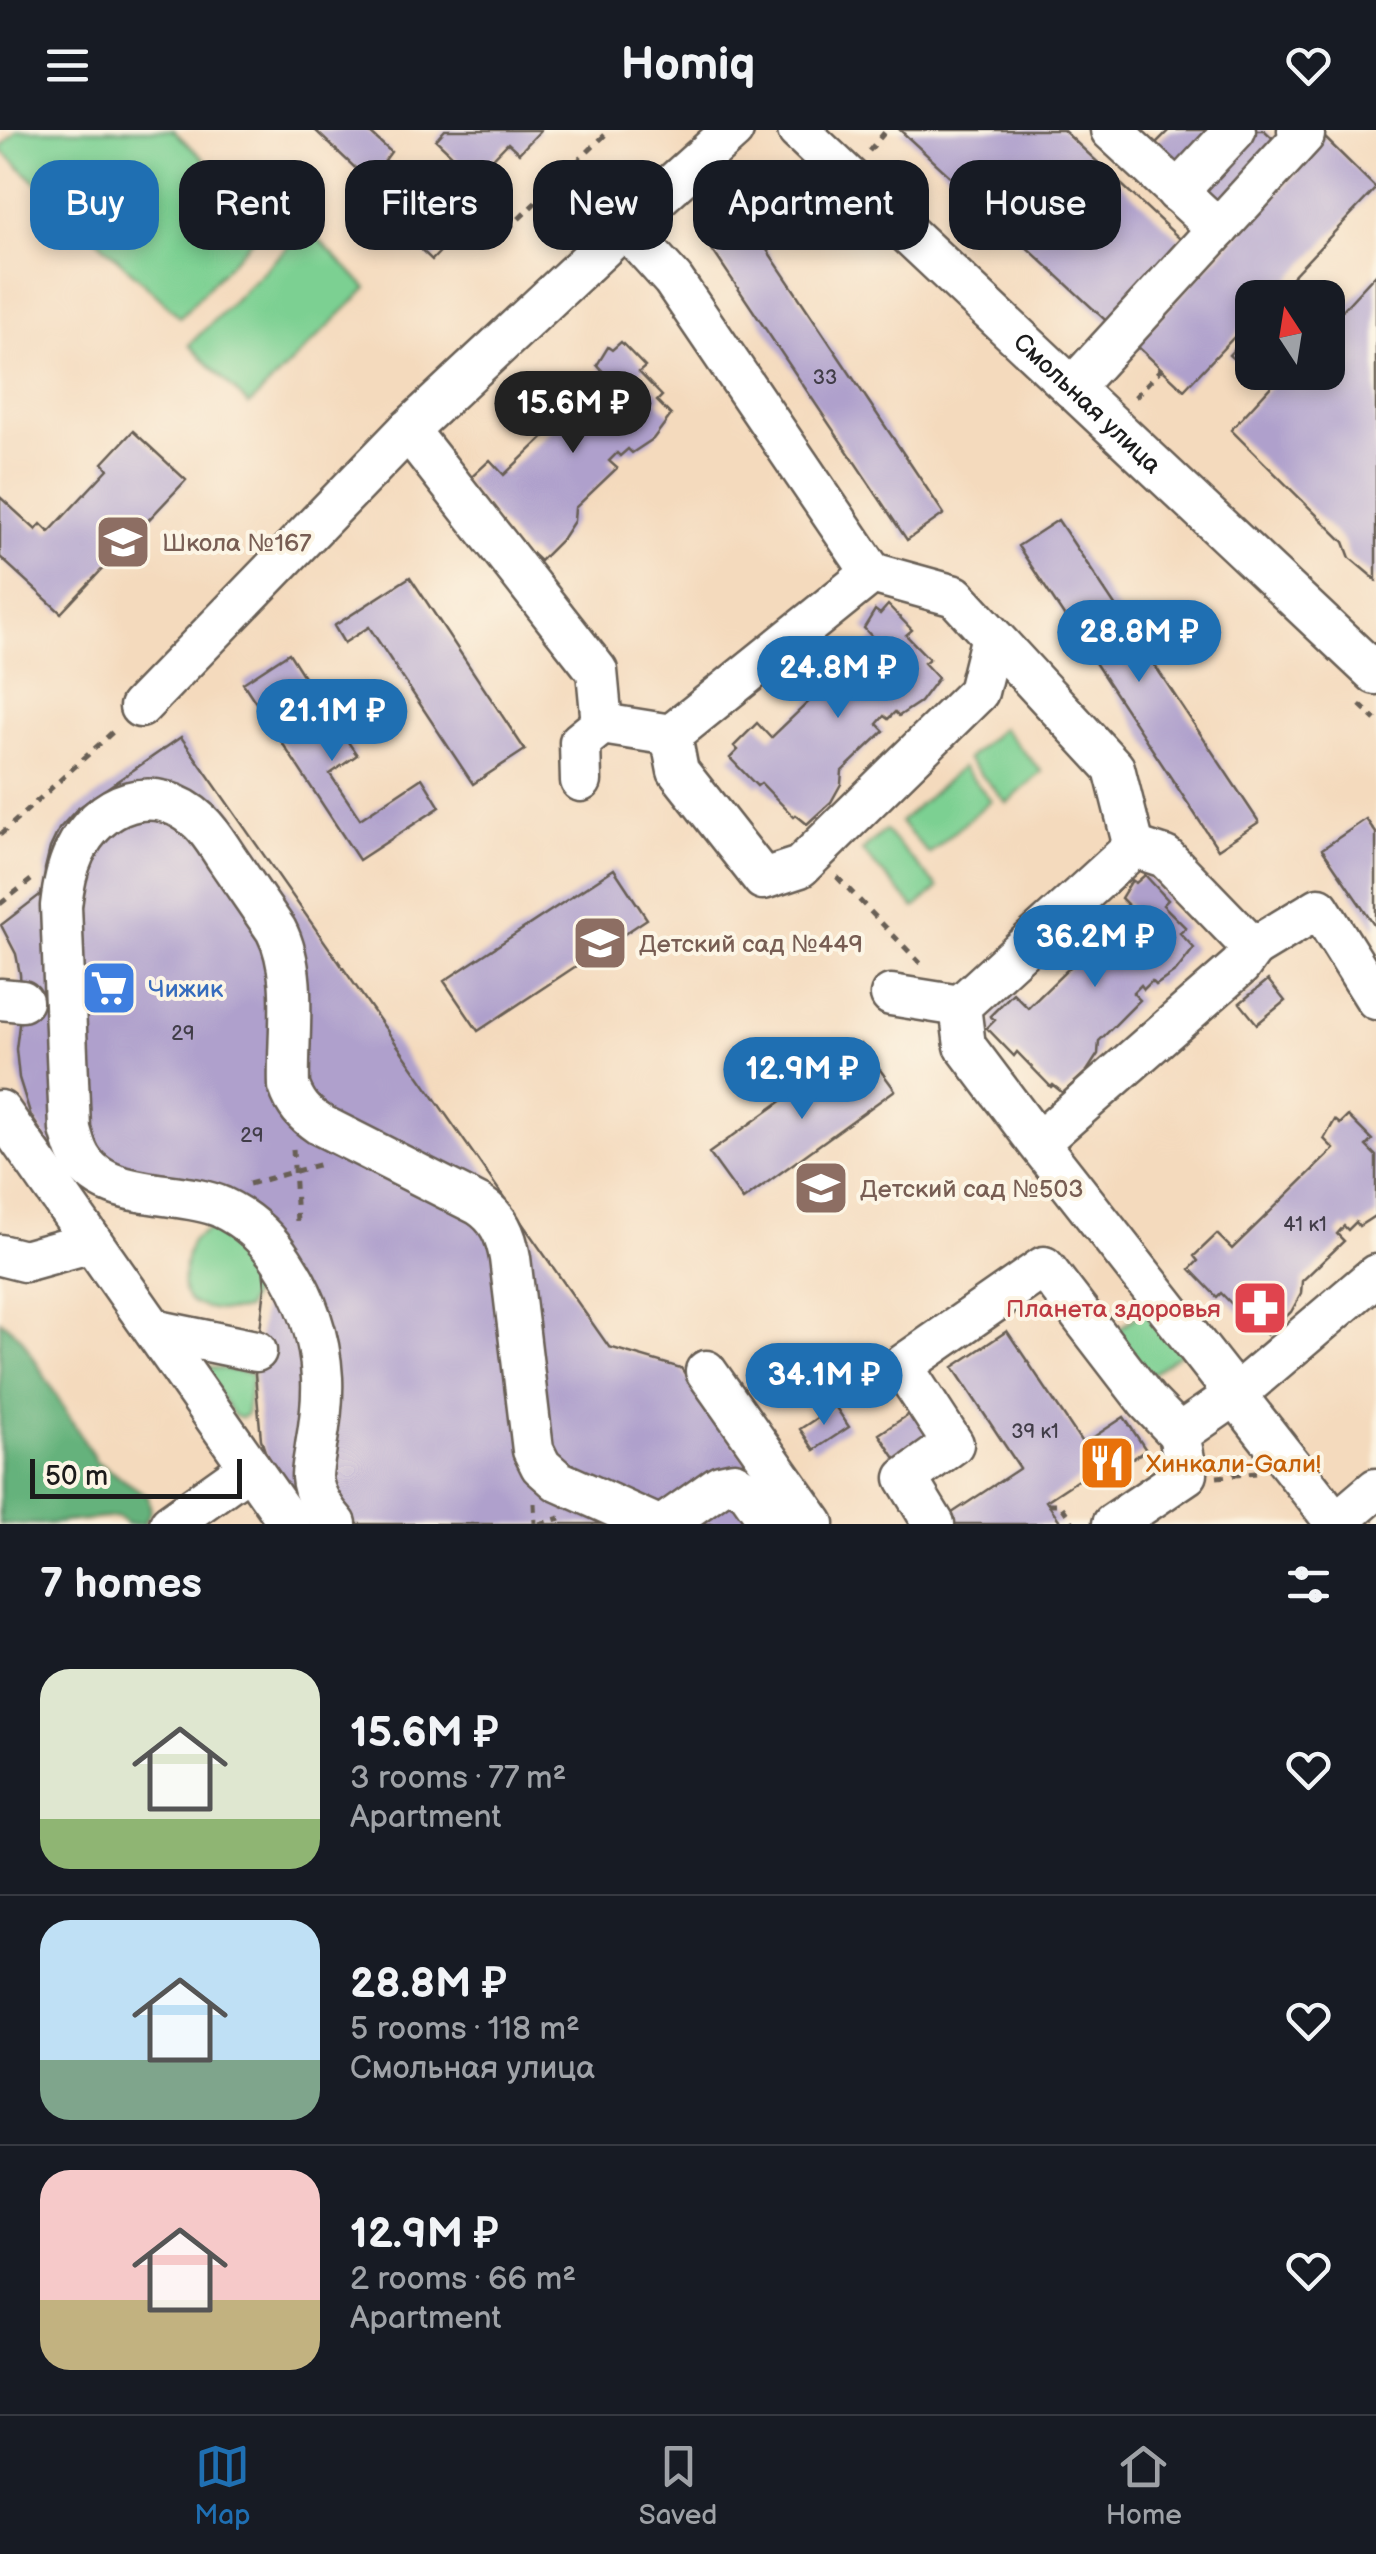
<!DOCTYPE html>
<meta charset="utf-8">
<style>
body{margin:0;font-family:"Balsamiq Sans",sans-serif;background:#242831;color:#f1f3f6;height:100vh;display:flex;flex-direction:column;font-size:38px;white-space:nowrap}
*{box-sizing:border-box;margin:0}
p{font-size:32px;color:#9ea1a6}
.icon{flex:none;width:55px;height:55px;fill:none;stroke:currentColor;stroke-width:2;stroke-linecap:round;stroke-linejoin:round}
.map{position:relative;height:1394px;overflow:hidden}
.side{display:flex;flex-direction:column;background:#171b24;flex:1}
.side>*{flex:none}
.banner{position:absolute;left:30px;top:30px;width:1318px;height:90px;display:flex;gap:20px}
.needle{width:65px;rotate:348deg}
.fabs{position:absolute;left:1235px;top:150px;display:grid;gap:20px}
.fabs a{display:grid;place-items:center;width:110px;height:110px;border-radius:20px;background:#171b24;box-shadow:0 5px 15px #0003;font-size:50px}
.scale{position:absolute;left:30px;bottom:25px;width:212px;box-sizing:border-box;padding-left:10px;border:5px solid #1c1c1c;border-top:0;font-size:28px;line-height:35px;white-space:nowrap;color:#1c1c1c;-webkit-text-stroke:8px #fcf5e5;paint-order:stroke}
.price{position:absolute;translate:-50% -85px;padding:0 22px;border-radius:35px;background:#1f6fb2;color:#fff;font-size:32px;line-height:65px;filter:drop-shadow(0 2px 5px #0008)}
.price::after{content:'';position:absolute;left:50%;top:60px;width:30px;height:22px;margin-left:-15px;background:inherit;clip-path:polygon(0 0,100% 0,50% 100%)}
.price.current{background:#222;color:#fff}
ul{padding:0;list-style:none}
li{display:flex;align-items:center;gap:30px;height:250px;padding:0 40px}
li+li{border-top:2px solid #363941}
li span{display:grid;place-items:center;flex:none;width:280px;height:200px;border-radius:30px;color:#555}
li>.icon{margin-inline-start:auto}
span .icon{width:120px;height:120px;fill:#fffc;stroke-width:1}
li b{font-size:42px}
h2{display:flex;justify-content:space-between;align-items:center;height:120px;padding:0 40px;font-size:42px}
.tag{padding:0 35px;border-radius:30px;background:#171b24;box-shadow:0 5px 15px #0003;font-size:35px;line-height:90px}
.tag.current{background:#1f6fb2;color:#fff}
header{display:flex;justify-content:space-between;align-items:center;height:130px;padding:0 40px;background:#171b24;font-size:45px;font-weight:800}
.tab-bar{display:flex;justify-content:space-around;align-items:center;height:140px;border-top:2px solid #363941;background:#171b24;font-size:28px;color:#9ea1a6}
.tab-bar a{display:grid;justify-items:center;gap:5px}
.tab-bar .current{color:#1f6fb2}
.map>svg:first-child{display:block}
.green{fill:#7cd092;stroke:#4c7657;stroke-width:2.5}
.forest{fill:#65b27c;stroke:#40674c;stroke-width:2.5}
.building{fill:#afa0cc}
.lines{fill:none;stroke-linecap:round;stroke-linejoin:round}
.minor-casing{stroke:#685e54;stroke-width:45}
.path{stroke:#685e54;stroke-width:5;stroke-dasharray:8 8;stroke-linecap:butt}
.minor{stroke:#fff;stroke-width:40}
.labels{text-anchor:middle;stroke-width:8;stroke-linejoin:round;paint-order:stroke}
.number-label{font-size:20px;fill:#413d48}
.street-label{font-size:25px;fill:#1c1c1c;stroke:#fcf5e5}
.education-label{font-size:25px;fill:#785e54;stroke:#fcf5e5;text-anchor:start}
.shop-label{font-size:25px;fill:#366cbe;stroke:#fcf5e5;text-anchor:start}
.health-label{font-size:25px;fill:#be3a42;stroke:#fcf5e5;text-anchor:end}
.food-label{font-size:25px;fill:#c56008;stroke:#fcf5e5;text-anchor:start}
</style>
<header><svg class="icon" aria-label="menu" viewBox="0 0 24 24"><path d="M4 6h16M4 12h16M4 18h16"/></svg>Homiq<svg class="icon" aria-label="heart" viewBox="0 0 24 24"><path d="M12 20l-8-8c-3-5 5-10 8-4 3-6 11-1 8 4z"/></svg></header>
<div class="map">
<svg width="1376" height="1394" viewBox="0 0 1376 1394">
<rect width="100%" height="100%" fill="#fcf5e5"/>
<filter id="ink" filterUnits="userSpaceOnUse"><feTurbulence type="fractalNoise" baseFrequency=".01" numOctaves="2"/><feDisplacementMap in="SourceGraphic" scale="20" xChannelSelector="R" yChannelSelector="G"/><feConvolveMatrix kernelMatrix="1 2 1 2 8 2 1 2 1" color-interpolation-filters="sRGB"/></filter>
<filter id="wash" filterUnits="userSpaceOnUse"><feTurbulence type="fractalNoise" baseFrequency=".0048" numOctaves="4" result="noise"/><feDisplacementMap in="SourceGraphic" scale="40" xChannelSelector="R" yChannelSelector="G"/><feGaussianBlur stdDeviation="2.25" result="paint"/><feColorMatrix in="noise" values="0 0 0 0 0 0 0 0 0 0 0 0 0 0 0 0 0 1.4 0 .05"/><feComposite in="paint" operator="in"/></filter>
<g filter="url(#wash)">
<rect width="100%" height="100%" fill="#f4dabd"/>
<path class="green" d="M17,0h156l97,91 -90,96 -180,-168z
M307,98l60,60 -118,117 -60,-60z
M1002,598l40,44 -35,31 -40,-44z
M962,637l29,33 -62,54 -29,-32z
M885,700l53,58 -23,20 -53,-57z
M212,1098l16,7 15,18 6,19 3,21 -6,16c-14,4 -53,1 -60,-13 -6,-10 0,-45 6,-55 5,-6 13,-9 20,-13z
M1151,1175l34,45 -37,27 -33,-45z
M204,1236l46,7 2,5 -6,37 -5,3 -7,-2 -31,-47z"/>
<path class="forest" d="M0,1190l21,17 75,124 52,35 3,15 -7,13h-17l-9,-7 -75,7h-43z"/>
<g id="blocks">
<path class="building" d="M315,0h52l24,22 -6,8 25,23 6,-6 29,28 28,-30 -37,-35 9,-10h96l-22,23 -11,-10 -33,34 19,18 -62,65 -20,-19 10,-10z
M900,0h163l128,119 -75,81z
M1169,0h53l-44,46 -28,-27z
M1247,0h17l19,18 -64,67 -28,-27z
M1318,1l58,57 -104,110h-20v20l-68,72 -49,-46 164,-173 -10,-10z
M743,84l201,300 -37,26 -202,-301z
M1376,144v306l-26,-22 -6,-16 -113,-112 53,-58h44v-46z
M1247,206l5,6v6l-14,15 -9,-8z
M621,212l24,25 -6,5 23,24 -5,5 14,14 -18,24 -21,14 -4,-4 -8,7 -3,-3 -8,8 8,7 -42,40 -1,13 -11,17 -23,23 -11,-10 -2,3 -61,-72 24,-22 14,15 103,-99 -10,-11 11,-18 4,3z
M133,301l53,49 -125,133 -61,-56v-60l36,33 5,-6 8,8 59,-63 -5,-6z
M1058,390l201,302 -41,27 -200,-303z
M410,447l115,173 -52,34 -104,-157 -25,16 -10,-17z
M888,475l24,25 -6,5 23,24 -5,4 14,15 -18,24 -21,14 -4,-4 -7,7 -4,-3 -7,8 7,7 -42,40 -1,13 -10,18 -24,22 -11,-9 -2,2 -33,-34 -4,3 -27,-28 8,-8 -4,-4 23,-23 14,15 103,-99 -10,-11 11,-18 5,4z
M289,523l16,25 -15,10 39,59 15,-11 13,19 -27,19 30,45 62,-41 18,29 -81,53 -116,-177z
M181,607l428,610 72,21 110,156h-475l-47,-60 -8,-25 -6,-65 10,-87 -2,-19 -19,-36 -162,-53 -26,-24 -25,-39 -12,-38 -3,-29 6,-48 -2,-27 -4,-20 -15,-29 44,-34v-22l5,-21 9,-19 18,-20z
M1366,689l10,14v95l-54,-79z
M614,739l33,50 -169,112 -34,-50z
M1145,745l23,25 -5,5 23,23 -6,5 14,15 -18,23 -20,14 -4,-4 -8,8 -3,-4 -8,8 7,7 -41,41 -1,13 -11,17 -24,22 -10,-8 -2,2 -34,-35 -3,4 -27,-28 8,-8 -5,-4 23,-23 15,15 103,-100 -10,-10 11,-18 4,3z
M1268,850l17,21 -28,23 -17,-21z
M861,914l34,46 -152,110 -34,-47z
M1348,986l24,24 -6,6 10,10v59l-17,11 -3,-4 -8,8 -4,-4 -7,8 7,7 -42,40 -1,13 -10,18 -24,23 -11,-10 -1,3 -34,-35 -4,4 -27,-28 8,-8 -4,-5 23,-22 15,15 102,-100 -10,-10 11,-19 5,4z
M1007,1201l76,113 41,-27 22,33 -49,32 -7,-10 -44,29 16,23h-107l-6,-9 71,-47 -67,-101z
M835,1276l14,21 -35,23 -14,-21z
M920,1277l23,35 -41,27 -23,-35z"/>
</g>
</g>
<g filter="url(#ink)">
<use href="#blocks" fill-opacity="0" stroke="#685e54" stroke-width="2.5"/>
<g class="lines">
<g class="minor-casing">
<g id="minor">
<path id="s1" d="M798,0l578,544"/>
<path d="M1111,0l107,99"/>
<path d="M1177,62l58,-62"/>
<path d="M625,97l48,53 199,293"/>
<path d="M1072,258l232,-253 -6,-5"/>
<path d="M408,300l189,241 5,53"/>
<path d="M992,506l-14,56 -178,175 -37,12 -85,-108 -7,-36 201,-162 83,23 159,172 20,79"/>
<path d="M140,577l268,-277 217,-203 108,-97"/>
<path d="M581,651l-1,-39 22,-18 69,11"/>
<path d="M1253,818l66,-40 57,91"/>
<path d="M891,865l69,11"/>
<path d="M0,869l22,2"/>
<path d="M0,981l290,413"/>
<path d="M1038,1013l202,-177 13,-18 -88,-91 -31,-10 -174,159 5,40 73,97 298,380"/>
<path d="M0,1125l24,6 68,-19"/>
<path d="M154,1200l102,21"/>
<path d="M706,1241l108,153"/>
<path d="M170,1394l80,-57"/>
<path d="M336,1394c-11,-12 -23,-30 -24,-47 0,-10 3,-21 4,-31 4,-22 7,-45 6,-68 -2,-41 -16,-82 -39,-116 -15,-23 -36,-43 -62,-55 -44,-19 -122,-4 -144,-56 -3,-7 -5,-15 -7,-22l-9,-223c2,-18 5,-36 13,-53 25,-52 81,-73 126,-31 11,10 19,25 28,38 16,23 32,47 48,70 23,44 11,107 13,156 6,18 15,28 30,38l160,81c20,13 27,30 31,53l23,192 8,16 17,15 96,43"/>
<path d="M665,1394l55,-39 14,-3 14,9 23,33"/>
<path d="M934,1394l-28,-46 47,-34 -51,-78 142,-99 103,134 32,33"/>
<path d="M1113,1394l74,-50 -8,-40 56,-39 141,-120"/>
<path d="M1335,1394l41,-35"/>
</g>
</g>
<path class="path" d="M869,21l16,-19
M570,39l32,34
M496,111l114,-111
M1135,267l26,-28
M1360,575l16,15
M0,705l116,-106
M837,747l86,89
M0,774l31,-24
M293,1019l4,73
M249,1054l76,-21
M1217,1347l39,-4
M534,1373l1,21
M1048,1374h12l14,20
M539,1394l21,-6"/>
<use href="#minor" class="minor"/>
</g>
</g>
<defs>
<g id="school-square" transform="scale(2.875)"><rect x="-9" y="-9" width="18" height="18" rx="4" fill="#8d6e63" stroke="#fcf5e5"/><path d="M0-5L7-2L0 1L-7-2ZM-4 1L0 2.5L4 1V4Q0 6-4 4Z" fill="#fff"/></g>
<g id="supermarket-square" transform="scale(2.875)"><rect x="-9" y="-9" width="18" height="18" rx="4" fill="#3f7fe0" stroke="#fcf5e5"/><path d="M-6-5.5h2.5l.6 2H6L4.5 2H-2.5L-4.4-4H-6ZM-1.5 3.2a1.3 1.3 0 1 0 .1 0ZM3 3.2a1.3 1.3 0 1 0 .1 0Z" fill="#fff"/></g>
<g id="pharmacy-square" transform="scale(2.875)"><rect x="-9" y="-9" width="18" height="18" rx="4" fill="#e0444e" stroke="#fcf5e5"/><path d="M-2-6h4v4h4v4h-4v4h-4v-4h-4v-4h4Z" fill="#fff"/></g>
<g id="restaurant-square" transform="scale(2.875)"><rect x="-9" y="-9" width="18" height="18" rx="4" fill="#e8710a" stroke="#fcf5e5"/><path d="M-5-6h1v4h1v-4h1v4h1v-4h1v5L-1.5 .5V6h-2V.5L-5-1ZM5-6V6H3V1.5H1.5Q1.5-4 5-6Z" fill="#fff"/></g>
</defs>
<g fill-rule="evenodd">
<use href="#school-square" x="123" y="412"/>
<use href="#school-square" x="600" y="813"/>
<use href="#supermarket-square" x="109" y="858"/>
<use href="#school-square" x="821" y="1058"/>
<use href="#pharmacy-square" x="1260" y="1178"/>
<use href="#restaurant-square" x="1107" y="1333"/>
</g>
<g class="labels">
<g class="number-label">
<text x="825" y="254">33</text>
<text x="183" y="910">29</text>
<text x="252" y="1012">29</text>
<text x="1305" y="1101">41 к1</text>
<text x="1035" y="1308">39 к1</text>
</g>
<g class="street-label">
<text dy="9" stroke="none"><textPath href="#s1" startOffset="398">Смольная улица</textPath></text>
</g>
<g class="education-label">
<text x="162" y="421">Школа №167</text>
<text x="639" y="822">Детский сад №449</text>
<text x="860" y="1067">Детский сад №503</text>
</g>
<g class="shop-label">
<text x="148" y="867">Чижик</text>
</g>
<g class="health-label">
<text x="1221" y="1187">Планета здоровья</text>
</g>
<g class="food-label">
<text x="1146" y="1342">Хинкали-Gали!</text>
</g>
</g>
</svg>
<div class="fabs">
<a><svg class="needle" viewBox="-14 -14 28 28"><path d="M0-13l5 13h-10z" fill="#e53935"/><path d="M0 13l5-13h-10z" fill="#9ea1a6"/></svg></a>
</div>
<div class="scale">50 m</div>
<b class="price current" style="left:573px;top:326px">15.6M ₽</b>
<b class="price" style="left:1139px;top:555px">28.8M ₽</b>
<b class="price" style="left:838px;top:591px">24.8M ₽</b>
<b class="price" style="left:332px;top:634px">21.1M ₽</b>
<b class="price" style="left:1095px;top:860px">36.2M ₽</b>
<b class="price" style="left:802px;top:992px">12.9M ₽</b>
<b class="price" style="left:824px;top:1298px">34.1M ₽</b>
<div class="banner">
<a class="tag current">Buy</a>
<a class="tag">Rent</a>
<a class="tag">Filters</a>
<a class="tag">New</a>
<a class="tag">Apartment</a>
<a class="tag">House</a>
</div>
</div>
<section class="side">
<h2>7 homes<svg class="icon" aria-label="filters" viewBox="0 0 24 24"><path d="M4 7h16M4 17h16"/><circle cx="9" cy="7" r="2"/><circle cx="15" cy="17" r="2"/></svg></h2>
<ul>
<li><span style="background:linear-gradient(#dfe7d0 75%,#8fb573 0)"><svg class="icon" aria-label="home" viewBox="0 0 24 24"><path d="M3 11l9-7 9 7M6 9v11h12V9"/></svg></span><div><b>15.6M ₽</b><p>3 rooms · 77 m²</p><p>Apartment</p></div><svg class="icon" aria-label="heart" viewBox="0 0 24 24"><path d="M12 20l-8-8c-3-5 5-10 8-4 3-6 11-1 8 4z"/></svg></li>
<li><span style="background:linear-gradient(#bfe0f5 70%,#7fa58c 0)"><svg class="icon" aria-label="home" viewBox="0 0 24 24"><path d="M3 11l9-7 9 7M6 9v11h12V9"/></svg></span><div><b>28.8M ₽</b><p>5 rooms · 118 m²</p><p>Смольная улица</p></div><svg class="icon" aria-label="heart" viewBox="0 0 24 24"><path d="M12 20l-8-8c-3-5 5-10 8-4 3-6 11-1 8 4z"/></svg></li>
<li><span style="background:linear-gradient(#f6c9c9 65%,#c2b280 0)"><svg class="icon" aria-label="home" viewBox="0 0 24 24"><path d="M3 11l9-7 9 7M6 9v11h12V9"/></svg></span><div><b>12.9M ₽</b><p>2 rooms · 66 m²</p><p>Apartment</p></div><svg class="icon" aria-label="heart" viewBox="0 0 24 24"><path d="M12 20l-8-8c-3-5 5-10 8-4 3-6 11-1 8 4z"/></svg></li>
</ul>
</section>
<nav class="tab-bar">
<a class="current"><svg class="icon" aria-label="map" viewBox="0 0 24 24"><path d="M3 6l6-2 6 2 6-2v14l-6 2-6-2-6 2zM9 4v14M15 6v14"/></svg>Map</a>
<a><svg class="icon" aria-label="saved" viewBox="0 0 24 24"><path d="M7 4h10v16l-5-4-5 4z"/></svg>Saved</a>
<a><svg class="icon" aria-label="home" viewBox="0 0 24 24"><path d="M3 11l9-7 9 7M6 9v11h12V9"/></svg>Home</a>
</nav>
